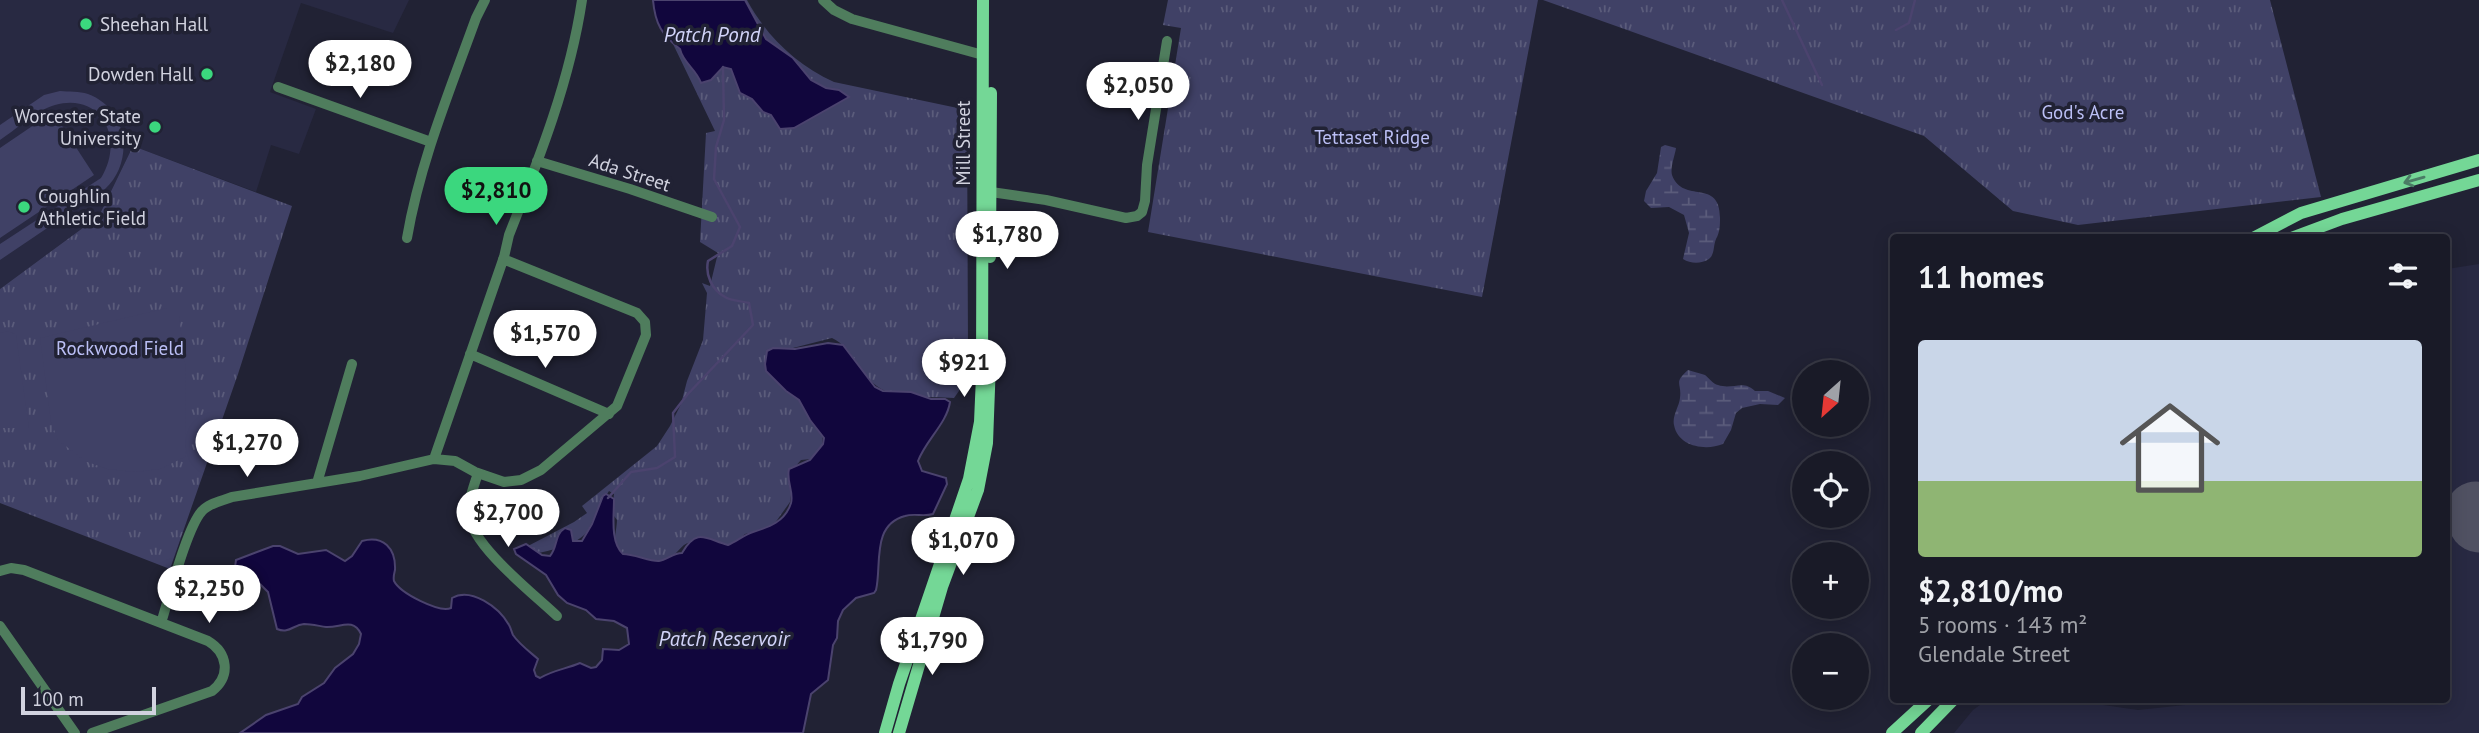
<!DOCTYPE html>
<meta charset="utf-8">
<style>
body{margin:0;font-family:"PT Sans",sans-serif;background:#22232f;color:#f1f3f6;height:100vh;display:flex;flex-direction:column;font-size:26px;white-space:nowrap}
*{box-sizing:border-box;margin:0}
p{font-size:23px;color:#9fa1a7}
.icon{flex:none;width:38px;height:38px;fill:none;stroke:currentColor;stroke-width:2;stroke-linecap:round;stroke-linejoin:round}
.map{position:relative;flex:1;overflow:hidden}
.side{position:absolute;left:1890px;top:234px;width:560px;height:469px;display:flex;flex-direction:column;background:#191a27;border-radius:7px;box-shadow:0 4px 18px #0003,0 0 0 2px #373844}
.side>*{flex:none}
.needle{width:46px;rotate:207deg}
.tools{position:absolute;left:1792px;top:360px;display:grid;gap:14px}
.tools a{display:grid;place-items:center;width:77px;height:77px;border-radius:50%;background:#191a27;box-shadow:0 4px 18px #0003,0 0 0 2px #373844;font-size:35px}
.scale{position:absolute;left:21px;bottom:18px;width:135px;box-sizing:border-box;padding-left:7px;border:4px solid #d1d2df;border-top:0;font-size:19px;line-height:24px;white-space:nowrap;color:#d1d2df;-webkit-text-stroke:5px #212234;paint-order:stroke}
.price{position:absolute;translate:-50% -60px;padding:0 16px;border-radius:24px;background:#fff;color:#222;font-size:23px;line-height:46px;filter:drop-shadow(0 2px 4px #0008)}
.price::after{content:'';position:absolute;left:50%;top:42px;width:21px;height:16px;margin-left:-10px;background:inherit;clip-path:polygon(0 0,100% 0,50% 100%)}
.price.active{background:#3bd77e;color:#111}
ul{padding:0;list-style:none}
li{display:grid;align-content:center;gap:14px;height:371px;padding:0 28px}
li+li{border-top:2px solid #373844}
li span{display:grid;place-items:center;height:217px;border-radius:7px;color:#555}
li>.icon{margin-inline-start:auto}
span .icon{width:126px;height:126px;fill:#fffc;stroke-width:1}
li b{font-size:30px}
h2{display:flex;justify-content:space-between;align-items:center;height:84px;padding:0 28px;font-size:30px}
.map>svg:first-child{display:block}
.built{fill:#282942}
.wetland{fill:url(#wetland-marsh)}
.park{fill:url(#park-tufts)}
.pitch{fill:#404166}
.water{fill:#11063d;stroke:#4b436e;stroke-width:2}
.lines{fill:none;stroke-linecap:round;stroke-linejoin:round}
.stream{stroke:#4b436e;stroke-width:2.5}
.runway{stroke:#505162;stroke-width:61}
.minor{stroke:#4f7d5d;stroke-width:10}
.major{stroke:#74d796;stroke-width:12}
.oneway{stroke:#4a7c65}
.poi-dot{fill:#3bd77e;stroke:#212234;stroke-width:2.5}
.labels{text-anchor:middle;stroke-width:7;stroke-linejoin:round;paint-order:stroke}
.poi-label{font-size:19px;fill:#d1d2df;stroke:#212234;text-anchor:start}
.park-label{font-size:19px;fill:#bbbff5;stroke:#212234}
.street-label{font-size:19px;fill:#d1d2df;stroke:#212234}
.water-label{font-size:21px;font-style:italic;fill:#d2d4f9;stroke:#212234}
</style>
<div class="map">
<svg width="2479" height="733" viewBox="0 0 2479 733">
<defs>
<pattern id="wetland-marsh" width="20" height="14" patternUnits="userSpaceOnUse" patternTransform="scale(1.75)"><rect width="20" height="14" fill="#404166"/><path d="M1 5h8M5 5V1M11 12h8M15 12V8" fill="none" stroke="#5b5c7b"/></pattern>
<pattern id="park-tufts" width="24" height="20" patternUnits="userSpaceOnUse" patternTransform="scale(1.75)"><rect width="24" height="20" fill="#404166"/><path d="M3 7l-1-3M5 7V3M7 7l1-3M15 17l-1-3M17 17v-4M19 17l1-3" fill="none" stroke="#5b5c7b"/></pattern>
</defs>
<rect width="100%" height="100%" fill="#212234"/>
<path class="built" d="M0,0h409l-16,33 -92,-30 -31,89 46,17 -17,45 -28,-9 -15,47 -123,-46 -34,70 -99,73z
M2479,264v469h-525l19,-23 14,-10h81l70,10 94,-10h214l1,-431z"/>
<path class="wetland" d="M1665,145l11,3c-1,7 -6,20 -4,27 11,30 48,2 48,43 0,7 0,14 -4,21 -3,7 -1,15 -7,20 -8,5 -18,5 -26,0l6,-26 -5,-18 -15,-8 -18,1 -7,-7 2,-10 11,-18 4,-26z
M1688,370c5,2 12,3 17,5 4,3 8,9 13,10 15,5 25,-6 37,6h13l17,7 -7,7 -18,-1 -18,4 -6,5 -5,17 -8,14c-17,7 -45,3 -49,-19 -2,-9 5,-18 6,-27 2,-15 -7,-15 8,-28z"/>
<path class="park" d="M652,0h95c20,37 49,64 87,82l133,28 1,242 -2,29 -12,17c-25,-2 -62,3 -81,-15 -16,-14 -20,-35 -41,-45l-43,11 -18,-1c-14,29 11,33 25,48 10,11 19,25 27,37l-1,13 -11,13 -10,1 -7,8 -4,34 -15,21 -9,5 -21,6 -14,12 -41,-4c-10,3 -13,13 -22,17 -12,4 -46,1 -52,-11 -3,-7 1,-20 1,-28l-5,-7 2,-19 -5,-3c-9,13 -14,26 -21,39 -8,14 -35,20 -50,23l-10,-7 46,-24 13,-9 -5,-7 75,-60 13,-20 11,-22 6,-23 16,-41 4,-47 -5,-10 8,3 8,-33 -18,-11 6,-109 9,-2 -55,-114 -3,-2z
M1168,0h370l-56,297 -334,-65 33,-204 -18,-3z
M1543,0h727l51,197 -243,28 -65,-14 -89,-75z
M133,146l159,60 -54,168 -68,195 -170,-66v-214l99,-73z"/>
<path class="pitch" d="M60,91c9,1 19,0 28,3 40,15 47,67 17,95l-105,71v-16l101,-66c24,-39 1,-86 -46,-73 -16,4 -40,25 -55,35v-15l44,-30z
M53,112l41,63 -94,63v-90z
M167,308l12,8 7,54 -1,87 -25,12 -25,3 -28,-3 -22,-8 -27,-21 -7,-18 -11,-84z
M9,331l7,4 13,93h-29v-95z"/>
<path class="water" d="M653,0h92l21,39 27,19 18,22 15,8 13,2 10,7 -55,31 -14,1 -9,-14 -8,-3 -11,-13 -12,-6 -9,-24 -8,-2 -12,13 -10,3c-5,-14 -18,-20 -21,-34 -18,-14 -25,-25 -27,-49z
M828,343l15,2 32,42 8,4 28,1 20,7h14l5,3c-3,21 -24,38 -32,59l4,10 24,7 1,6 -14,30c-9,3 -19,-1 -28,2 -34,9 -23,49 -29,74l-2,3 -18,5 -13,12 -5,11 -1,17 -4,7 -5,35 -17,14 -8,39h-563l26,-18 32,-11 4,-7 22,-14 11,-15 18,-14 6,-10 2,-10c-8,-17 -21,-6 -35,-7 -7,-1 -15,-3 -22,-3 -11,1 -15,10 -27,5l-9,-37 -14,-14 -16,-4 -3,-7 1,-7 37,-14h7l18,8 28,-4 19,11 7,-5 10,-15c21,-6 34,7 33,29 -1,4 -2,7 -1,11 6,12 45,32 57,27l1,-10c19,-11 47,9 57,27 1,1 3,8 4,10 6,9 17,17 25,24l-4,11 2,6 4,2c13,-8 26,-9 40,-15l11,5 5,-1 6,-7 1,-11 16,1 10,-6 -2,-16 -13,-7 -18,-2 -10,-9 -19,-7 -9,-8 -12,-20 -30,-21 -2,-5 12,-5 16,11 8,1c8,-9 4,-21 15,-28l6,2 2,11h9l10,-17 11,-28 3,-2 8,5c0,17 -4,43 9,55 11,0 28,8 36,7 8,-1 14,-8 23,-8 15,-26 24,-14 46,-8 9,-4 16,-10 25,-13 16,-5 32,-10 38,-29 3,-11 -5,-22 -2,-34l21,-9 13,-16 1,-6 -14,-18 -11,-20 -13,-9 -20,-20 -1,-7 2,-13 6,-3 22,1z"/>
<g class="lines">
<path class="stream" d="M1782,0l40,85
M1896,30l13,-7 6,-23
M608,498l23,-26 26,-4 18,-11 -2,-44 14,-18 66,-70 -4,-22c-7,-2 -18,-2 -24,-6 -13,-7 -20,-22 -17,-36l24,-15 8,-19 -26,-48 2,-32 8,-27 -1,-53"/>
<path class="runway" d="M2476,512l3,10"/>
<path class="minor" d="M823,0l11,10 18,9 131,36
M278,87l153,55
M537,161l93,28 82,28
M991,192l55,8 80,18 11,-2 5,-4 3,-11 2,-36 20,-124
M407,238c13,-76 43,-148 69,-220l9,-18
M470,354l139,60
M434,459l70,-202 5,-22c30,-76 61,-154 73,-235
M478,473c-4,13 -10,27 -9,42 3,31 65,79 88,101
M317,483l35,-119
M0,571l11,-3 13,2 184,71c20,12 23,35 4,50l-120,42
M161,623c8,-25 26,-96 41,-112 7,-8 20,-10 30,-14l128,-21 74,-17 21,2 20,11 29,10 17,-2 20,-10 76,-64 29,-71 -1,-13 -8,-9 -134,-54
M0,626l75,107"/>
<path class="major" d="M2253,238l48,-25 178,-53
M2291,238l51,-19 137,-39
M990,257l1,-164
M885,733l14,-49 70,-205 11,-57 2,-46 1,-376
M899,733l43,-146 36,-97 9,-47 3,-81
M1892,733l36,-33
M1921,733l32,-33"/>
</g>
<defs><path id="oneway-shaft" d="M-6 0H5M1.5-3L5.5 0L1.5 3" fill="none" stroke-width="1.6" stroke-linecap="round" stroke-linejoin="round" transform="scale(1.75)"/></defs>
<use class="oneway" href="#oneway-shaft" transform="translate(2414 180) rotate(164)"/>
<g class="poi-dot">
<circle cx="86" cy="24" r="7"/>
<circle cx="207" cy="74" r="7"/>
<circle cx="155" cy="127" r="7"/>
<circle cx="24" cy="207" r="7"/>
</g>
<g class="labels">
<g class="poi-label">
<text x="100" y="31">Sheehan Hall</text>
<text x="193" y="81" text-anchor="end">Dowden Hall</text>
<text x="141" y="123" text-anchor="end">Worcester State<tspan x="141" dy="22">University</tspan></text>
<text x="38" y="203">Coughlin<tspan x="38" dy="22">Athletic Field</tspan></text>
</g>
<g class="park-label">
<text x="2083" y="119">God's Acre</text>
<text x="1372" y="144">Tettaset Ridge</text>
<text x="120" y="355">Rockwood Field</text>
</g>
<g class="street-label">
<text transform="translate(963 143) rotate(-90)" y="7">Mill Street</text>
<text transform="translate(630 172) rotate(18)" y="7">Ada Street</text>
</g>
<g class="water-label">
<text x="712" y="42">Patch Pond</text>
<text x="724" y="646">Patch Reservoir</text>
</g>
</g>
</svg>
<div class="tools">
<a><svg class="needle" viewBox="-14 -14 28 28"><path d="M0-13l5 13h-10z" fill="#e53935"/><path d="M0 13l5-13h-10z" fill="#9fa1a7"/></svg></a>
<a><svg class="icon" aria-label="locate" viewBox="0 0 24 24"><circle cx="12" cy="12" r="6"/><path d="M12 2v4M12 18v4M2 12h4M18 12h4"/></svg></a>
<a>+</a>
<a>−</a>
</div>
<div class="scale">100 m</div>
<b class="price" style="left:360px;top:100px">$2,180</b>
<b class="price" style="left:1138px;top:122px">$2,050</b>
<b class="price active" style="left:496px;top:227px">$2,810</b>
<b class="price" style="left:1007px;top:271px">$1,780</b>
<b class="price" style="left:545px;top:370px">$1,570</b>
<b class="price" style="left:964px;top:399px">$921</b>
<b class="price" style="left:247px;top:479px">$1,270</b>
<b class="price" style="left:508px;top:549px">$2,700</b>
<b class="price" style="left:963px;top:577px">$1,070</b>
<b class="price" style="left:209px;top:625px">$2,250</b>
<b class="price" style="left:932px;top:677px">$1,790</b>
<section class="side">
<h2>11 homes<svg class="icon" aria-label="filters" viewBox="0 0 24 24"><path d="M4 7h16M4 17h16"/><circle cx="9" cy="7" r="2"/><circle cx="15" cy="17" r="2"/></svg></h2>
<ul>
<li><span style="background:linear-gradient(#c9d6e8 65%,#8fb573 0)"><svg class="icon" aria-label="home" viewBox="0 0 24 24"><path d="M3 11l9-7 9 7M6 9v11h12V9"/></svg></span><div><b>$2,810/mo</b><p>5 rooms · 143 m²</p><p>Glendale Street</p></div></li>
</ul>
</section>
</div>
